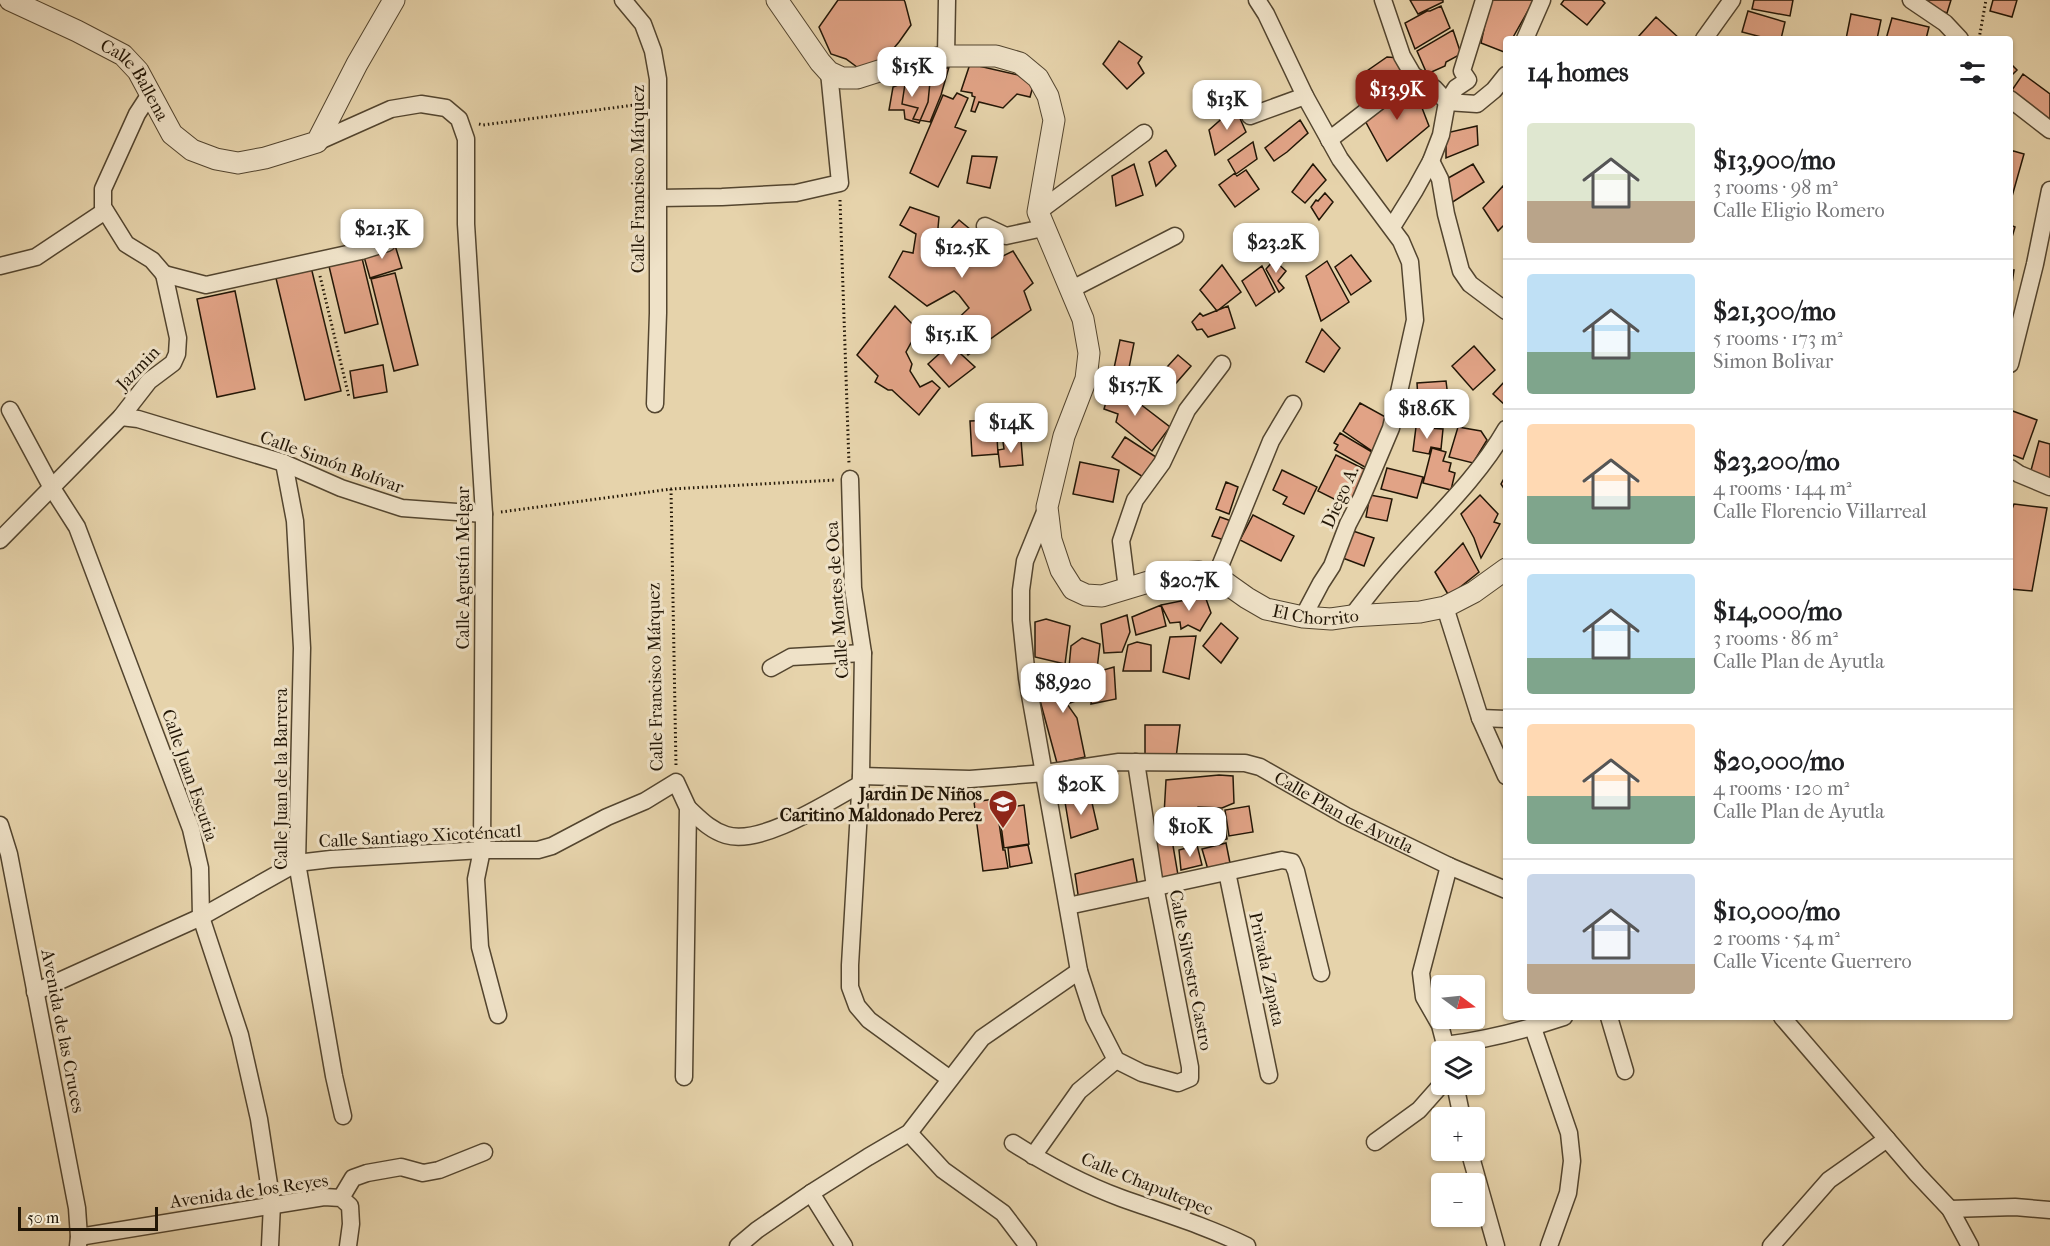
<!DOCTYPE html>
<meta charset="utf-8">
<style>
body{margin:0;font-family:"IM FELL French Canon",serif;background:#f6f6f6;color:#202124;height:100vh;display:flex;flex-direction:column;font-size:22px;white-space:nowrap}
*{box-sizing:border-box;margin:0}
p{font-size:20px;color:#757577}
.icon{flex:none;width:33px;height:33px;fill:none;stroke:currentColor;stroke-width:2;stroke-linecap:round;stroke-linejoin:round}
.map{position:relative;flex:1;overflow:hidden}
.details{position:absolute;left:1503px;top:36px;width:510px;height:984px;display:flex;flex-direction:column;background:#fff;border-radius:6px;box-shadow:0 2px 4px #0004}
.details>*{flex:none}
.needle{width:39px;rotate:105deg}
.fabs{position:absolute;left:1431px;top:975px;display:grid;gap:12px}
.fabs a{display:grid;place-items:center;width:54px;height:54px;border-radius:6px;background:#fff;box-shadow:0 2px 4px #0004;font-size:30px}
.scale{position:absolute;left:18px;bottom:15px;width:140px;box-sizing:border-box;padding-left:6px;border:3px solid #221606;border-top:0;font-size:16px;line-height:21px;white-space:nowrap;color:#221606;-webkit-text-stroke:4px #efe2c8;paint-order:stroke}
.price{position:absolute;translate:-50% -51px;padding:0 14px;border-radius:12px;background:#fff;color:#222;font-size:20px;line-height:39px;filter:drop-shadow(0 2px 3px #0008)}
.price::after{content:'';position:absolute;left:50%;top:36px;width:18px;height:14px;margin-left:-9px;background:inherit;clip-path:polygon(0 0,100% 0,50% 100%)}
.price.on{background:#8f2418;color:#fff}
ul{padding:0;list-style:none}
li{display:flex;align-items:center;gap:18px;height:150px;padding:0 24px}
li+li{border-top:2px solid #e0e0e0}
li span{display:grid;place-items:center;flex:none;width:168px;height:120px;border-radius:6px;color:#555}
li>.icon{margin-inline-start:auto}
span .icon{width:72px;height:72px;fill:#fffc;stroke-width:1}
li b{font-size:26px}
h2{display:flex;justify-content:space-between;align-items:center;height:72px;padding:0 24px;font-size:26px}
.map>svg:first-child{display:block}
.building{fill:#e1a386;stroke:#221606;stroke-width:1.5}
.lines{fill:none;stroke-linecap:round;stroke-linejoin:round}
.minor-casing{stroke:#53452f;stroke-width:19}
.tertiary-casing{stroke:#53452f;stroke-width:23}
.path{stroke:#221606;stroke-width:3;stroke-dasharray:1.5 3;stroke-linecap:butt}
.minor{stroke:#efe2c8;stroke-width:16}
.tertiary{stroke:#efe2c8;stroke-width:21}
.labels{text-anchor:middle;stroke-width:6;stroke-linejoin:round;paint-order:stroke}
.street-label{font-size:18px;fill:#221606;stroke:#efe2c8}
.poi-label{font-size:18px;font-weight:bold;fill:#221606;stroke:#efe2c8;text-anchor:end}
</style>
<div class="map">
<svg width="2050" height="1246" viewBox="0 0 2050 1246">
<rect width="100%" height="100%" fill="#e6d3ab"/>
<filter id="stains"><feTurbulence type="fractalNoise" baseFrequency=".00333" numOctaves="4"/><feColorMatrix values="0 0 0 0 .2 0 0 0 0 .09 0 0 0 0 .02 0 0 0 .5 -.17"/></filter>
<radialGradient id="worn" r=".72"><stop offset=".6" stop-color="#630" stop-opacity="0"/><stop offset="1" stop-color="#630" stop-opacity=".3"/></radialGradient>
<path class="building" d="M838,0h66l1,2 6,23 -12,17 -22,26 -16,2 -15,-11 -15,-5 -12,-27z
M1410,0h33v2l-25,12z
M1490,0h44l-22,39h-6l-2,13 -23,-9z
M1564,0h38l3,3 -18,22 -26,-21z
M1754,0h39l-3,16 -38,-7z
M1917,0h34l-4,13 -30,-11z
M1993,0h24l-5,17 -22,-6z
M1441,6l9,22 -35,21 -10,-26 22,-12h3z
M1748,11l37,11 -4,17h-12l-27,-7z
M1851,14l30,6 -4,19h-31z
M1656,17l24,22h-37l-4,-3z
M1892,18l37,9 -3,12h-40z
M1453,30l8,24 -15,8 -1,4 -18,8 -10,-23z
M1119,41l23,16 -4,6 6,10 -17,16 -24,-25z
M1387,57l13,1 7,15 -26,22 -7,-2 -10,-20z
M2010,63l7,7 -7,7z
M970,64l65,15 -5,18 -13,-3 -14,14 -24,-6 -4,10 -4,-1 4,-14 -3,-1v-3l-11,-2z
M949,67l-8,28 -11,27 -17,-3 5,-11 -16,-4 3,-20z
M931,72l-3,30 -9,21 -14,-4 -1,-9h-15l4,-23z
M2023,74l27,20v29l-40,-30z
M1412,82l17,44 -42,35 -24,-44z
M957,93l11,5 -13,29 11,4 -28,56 -28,-14 33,-78 10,4z
M1235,107l11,25 -31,23 -6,-25z
M1300,120l8,13 -21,19 -13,9 -9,-13z
M1477,126l1,19 -32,13v-25z
M1253,142l4,17 -21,15 -8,-14z
M1166,150l10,16 -20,20 -7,-24z
M2010,150l14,4 -13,46 -1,-1z
M972,156l25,1 -7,31 -23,-5z
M1134,164l9,31 -27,11 -4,-30z
M1313,164l13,16 -21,23 -13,-11z
M1473,164l11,18 -36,23 -5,-24z
M1246,170l13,19 -24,18 -16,-22 16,-12 2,3z
M1503,186l3,4v33l-8,8 -15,-23z
M1325,193l8,9 -14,18 -8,-13 5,-7 2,1z
M910,207l29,10 -1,11 8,6 13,-14 12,10 -9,20 3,11 21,-8 13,5 14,-7 20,32 -9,8 7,19 -63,45 -19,-28 20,-19 -10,-13 -5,-4 -27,15 -38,-29 14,-26 10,2 3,-19 -16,-9z
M2010,225l5,2 -5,17z
M394,242l8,26 -32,10 -7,-25z
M361,254l17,70 -33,9 -17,-71z
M1351,255l20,26 -20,14 -16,-28z
M1274,260l12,11 -8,10 6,7 -5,4 -13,-23z
M1327,261l22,41 -28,19 -15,-45z
M1222,265l19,27 -24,19 -17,-21z
M1262,266l13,26 -19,14 -14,-25z
M311,267l30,124 -36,9 -30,-126z
M2010,270h4l-4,27z
M395,273l23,92 -24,6 -23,-92z
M235,291l20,98 -38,8 -20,-98z
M895,306l23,24 -12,22 6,12 -2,7 10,16 12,-6 8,7 -21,27 -27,-25h-4l-13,-8 3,-6 -21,-21z
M1228,306l7,22 -27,9 -6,-8 -5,1 -5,-8 8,-9 3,3z
M1322,329l18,19 -16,24 -18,-10z
M1120,340l14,3 -8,40 -13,-10z
M950,344l25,23 -26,20 -21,-23z
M1474,346l21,24 -22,20 -21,-24z
M1178,355l13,11 -20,23 -14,-11z
M383,365l4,27 -33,6 -4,-27z
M1113,378l18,15v4l39,30 -18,24 -36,-29 2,-8 -14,-5z
M1506,380v26l-13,-12z
M1446,381l2,16 -30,3 -1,-17z
M1446,399l2,26 -29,2 -2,-26z
M1360,403l31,17 -13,35 -35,-24z
M2010,410l27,10 -14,39 -13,-5z
M996,420l2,34 -26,2 -2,-35z
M1416,427l27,2 -2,20 -10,-2 -2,7 -16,-3z
M1458,427l23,4 6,9 -14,23 -24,-6z
M1340,433l32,19 -2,5 6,3 -6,10 -35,-20 3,-5 -4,-2z
M1125,437l31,20 -13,20 -31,-20z
M1021,440l2,25 -23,2 -2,-17 6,-1 -1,-7z
M2039,441l11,3v35l-20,-5z
M1432,448l14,4 -3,9 8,2 -2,8 6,2 -4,17 -28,-7z
M1336,455l34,17 -18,36 -34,-17z
M1080,462l39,8 -6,32 -40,-8z
M1387,468l36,9 -6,21 -36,-9z
M1282,470l35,17 -13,27 -21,-10 4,-7 -14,-7z
M1506,475v17l-5,-8z
M1226,482l12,5 -9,27 -13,-5z
M1370,495l22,4 -5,22 -21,-4z
M1480,495l18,19 -4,8 6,2 -19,34 -7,-20 -13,-24z
M2014,504l33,4 -15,83 -22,-2v-75z
M1253,515l41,21 -13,25 -41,-21z
M1220,517l14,5 -7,19 -15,-5z
M1350,530l24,8 -10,28 -24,-9z
M1463,543l16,29 -30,24 -14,-24z
M1205,596l6,17 -11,18 -12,-6 -7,4 -1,-7 -10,1 -9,-18z
M1161,605l5,21 -30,9 -4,-18z
M1127,615l3,17 -8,20 -18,1 -3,-29z
M1046,619l24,7 -5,38 -30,-7v-35z
M1221,623l17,15 -17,25 -18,-17z
M1196,636l-7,43 -26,-7 7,-35z
M1082,638l18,6 -3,25 -28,-2 2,-21z
M1137,642l14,3v26h-28l5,-26z
M1114,667l2,32 -25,5 2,-31z
M1078,670l9,27 -20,7 10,14 8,39 -28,6 -22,-81z
M1145,725h35l-4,33 -31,-1z
M1219,775l14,1 1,27 -12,5 -24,-1 -2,7 -4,2 3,19 -14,1 -2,-18 -15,-3 2,-35z
M1090,794l8,35 -27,9 -6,-36z
M1001,798l1,10 -5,1 6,41h2l3,18 -25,3 -9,-69z
M1024,805l5,39 -25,4 -5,-39z
M1249,806l4,26 -24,4 -4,-26z
M1222,810l5,29 -27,5 -3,-27 3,-5z
M1169,822l9,53 -20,3 -9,-54z
M1226,843l5,25 -22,5 -7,-24z
M1028,845l4,18 -22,4 -2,-19z
M1197,845l5,20 -21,5 -2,-20z
M1133,859l5,28 -59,14 -4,-27z"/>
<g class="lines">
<g class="minor-casing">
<g id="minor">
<path d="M623,0l20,24 10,27 5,28v234l-3,91"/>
<path d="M1257,0l9,14 39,82 35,63 61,82 9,21 5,58 -24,108 -30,71 -13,25 -16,42 -11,17 -18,34"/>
<path d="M1383,0l19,56 11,19 21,13 13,14 30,2 17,-14 12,-15"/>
<path d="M1911,0l34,23 15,16"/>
<path d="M1525,39l17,-39"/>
<path d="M1704,39l28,-39"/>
<path d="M946,56l1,-56"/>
<path d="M150,94l-13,20 -34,75v18l23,37 26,16 12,14"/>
<path d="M2010,99l40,31"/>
<path d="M1250,116l55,-20"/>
<path d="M1329,140l84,-65"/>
<path d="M317,142l74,-33 30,-5 25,4 13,11 7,20v85l18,290 -2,336 -6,29 4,68 18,68"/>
<path d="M1431,161l9,18 6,35 15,57 9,13 36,27"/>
<path d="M658,198l64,-1 74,-4 44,-10 -11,-111"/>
<path d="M1038,212l106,-79"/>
<path d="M985,226l21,10 37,-8"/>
<path d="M1392,227l23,-37 16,-29 10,-26 6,-33 9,-14 12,-8 -6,-9 22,-71"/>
<path d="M0,266l36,-9 69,-46"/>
<path d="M164,274l42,11 155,-34 26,-8"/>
<path d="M1070,290l105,-54"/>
<path d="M2010,364l25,-100 15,-74"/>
<path d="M10,410l42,78 25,39 114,302 9,39 1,49 39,118 19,84 13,85 -2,42"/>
<path d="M121,417l17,2 146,44 57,25 61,20 82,6"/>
<path d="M284,463l11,58 7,127 -5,215 37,213 9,40"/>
<path d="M2010,468l9,6 31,13"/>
<path d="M850,479l3,109 10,65 -2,123 -11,189v22l7,19 12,14 81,59"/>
<path d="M1047,507l-22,54 -4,29v30l6,58 52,293 15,46 22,43 26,13 36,10 12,-5v-11l-35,-181 -19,-124"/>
<path d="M0,540l121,-123 28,-36 24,-18 4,-9 1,-16 -14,-64"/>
<path d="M1216,576l55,-135 22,-37"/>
<path d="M1127,589l-6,-48 14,-41 27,-37 25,-53 35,-46"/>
<path d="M1445,607l35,111 26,58"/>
<path d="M1352,616c13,-17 26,-34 40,-50 39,-45 84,-85 114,-137"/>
<path d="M771,668l20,-11 72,-4"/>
<path d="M1480,718l26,1"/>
<path id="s1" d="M861,776l109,3 75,-6 74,-11 126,1 15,4 86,49 103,50 57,24"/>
<path d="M688,808c12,11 22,22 38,27 35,11 102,-33 133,-50"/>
<path d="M0,825l9,29 68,354 2,29 -1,9"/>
<path d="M1227,872l42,203"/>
<path d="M1068,906l214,-46 10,2 4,9 25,102"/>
<path d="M35,992l166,-75 96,-54 34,-4 151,-9h56l14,-4 55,-29 38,-16 31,-19 12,26 -4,269"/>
<path d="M1609,1017l16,54"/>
<path d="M1782,1017l135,157 33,35 20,37"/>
<path d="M1533,1028l36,105 3,28 -4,32 -19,53"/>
<path d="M1445,1045c41,-5 80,-15 119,-28"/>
<path d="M1447,1052l-7,-27 -16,-28 -3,-24 28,-107"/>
<path d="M1455,1084l7,34"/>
<path d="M909,1133l34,37 60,43 25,33"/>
<path d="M1375,1142l44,-32 23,-26"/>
<path d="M1013,1143c33,21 70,41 108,55 42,15 85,28 126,48"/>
<path d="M1469,1150l27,96"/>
<path d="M1033,1156l46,-65 37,-31"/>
<path d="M811,1193l33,53"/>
<path d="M341,1198l12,-20 14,-5 34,-6 22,6 16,-3 45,-18"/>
<path d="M1950,1209l65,-2 35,3"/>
<path d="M79,1237l245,-40 17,1 9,8 1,18 -3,22"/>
<path d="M738,1246l19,-16 54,-37 57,-36 41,-24 73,-95 97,-67"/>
<path d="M1771,1246l58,-66 58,-41"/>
</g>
</g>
<g class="tertiary-casing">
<g id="tertiary">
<path id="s2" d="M10,0l67,31 46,24 15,16 34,63 20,16 24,9 22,4 27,-5 52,-16 40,-78 37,-64"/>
<path id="s3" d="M777,0l43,62 9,10 13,6h15l22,-7 67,-15h50l24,7 18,15 10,18 6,24 -16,92 45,107 6,34 -3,26 -22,57 -17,71 4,33 10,30 12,19 13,6 16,1 76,-23 21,-1 17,4 31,22 19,11 37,8 28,2 21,-3 68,-4 25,-5 29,-15 32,-23"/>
</g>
</g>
<path class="path" d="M1979,39l7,-39
M479,124l4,1 159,-21
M840,200l9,264
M320,276l29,121
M671,489l5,277
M501,512l170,-23 164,-9"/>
<use href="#minor" class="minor"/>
<use href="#tertiary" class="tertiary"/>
</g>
<defs>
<g id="school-pin" transform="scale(1.5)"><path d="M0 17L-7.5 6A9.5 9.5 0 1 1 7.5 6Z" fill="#8f2418" stroke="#efe2c8"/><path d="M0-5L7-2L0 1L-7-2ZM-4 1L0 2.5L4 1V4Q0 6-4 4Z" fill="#fff"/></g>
</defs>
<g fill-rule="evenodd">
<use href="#school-pin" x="1003" y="804"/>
</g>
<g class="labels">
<g class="street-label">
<text dy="6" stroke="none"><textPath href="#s2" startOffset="152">Calle Ballena</textPath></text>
<text transform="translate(638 179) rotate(-90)" y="6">Calle Francisco Márquez</text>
<text transform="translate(138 368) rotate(-46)" y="6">Jazmin</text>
<text transform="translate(332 462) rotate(20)" y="6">Calle Simón Bolívar</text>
<text transform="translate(1340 497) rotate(-66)" y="6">Diego A.</text>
<text transform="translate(463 568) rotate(-90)" y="6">Calle Agustín Melgar</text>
<text transform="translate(837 600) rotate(-94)" y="6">Calle Montes de Oca</text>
<text dy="6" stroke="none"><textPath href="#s3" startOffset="1104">El Chorrito</textPath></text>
<text transform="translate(655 677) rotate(-91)" y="6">Calle Francisco Márquez</text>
<text transform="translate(190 775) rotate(71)" y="6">Calle Juan Escutia</text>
<text transform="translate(281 779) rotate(-90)" y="6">Calle Juan de la Barrera</text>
<text dy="6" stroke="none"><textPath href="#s1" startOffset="496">Calle Plan de Ayutla</textPath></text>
<text transform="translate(420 836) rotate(-3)" y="6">Calle Santiago Xicoténcatl</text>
<text transform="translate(1267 969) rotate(78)" y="6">Privada Zapata</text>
<text transform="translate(1191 970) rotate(79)" y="6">Calle Silvestre Castro</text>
<text transform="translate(63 1031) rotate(79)" y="6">Avenida de las Cruces</text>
<text transform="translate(1147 1184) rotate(22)" y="6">Calle Chapultepec</text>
<text transform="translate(249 1191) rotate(-8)" y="6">Avenida de los Reyes</text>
</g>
<g class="poi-label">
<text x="982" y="800">Jardin De Niños<tspan x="982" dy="21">Caritino Maldonado Perez</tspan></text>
</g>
</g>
<rect width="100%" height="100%" filter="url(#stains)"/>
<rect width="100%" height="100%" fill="url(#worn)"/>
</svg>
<div class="fabs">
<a><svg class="needle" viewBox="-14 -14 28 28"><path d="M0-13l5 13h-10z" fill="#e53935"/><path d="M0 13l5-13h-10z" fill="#757577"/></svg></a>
<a><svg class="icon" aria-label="layers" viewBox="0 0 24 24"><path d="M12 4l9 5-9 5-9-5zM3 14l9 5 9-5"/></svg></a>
<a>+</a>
<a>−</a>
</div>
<div class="scale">50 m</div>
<b class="price" style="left:912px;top:98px">$15K</b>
<b class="price on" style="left:1397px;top:121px">$13.9K</b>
<b class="price" style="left:1227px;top:131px">$13K</b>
<b class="price" style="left:382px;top:260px">$21.3K</b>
<b class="price" style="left:1276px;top:274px">$23.2K</b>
<b class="price" style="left:962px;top:279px">$12.5K</b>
<b class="price" style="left:951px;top:366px">$15.1K</b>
<b class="price" style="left:1135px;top:417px">$15.7K</b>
<b class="price" style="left:1427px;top:440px">$18.6K</b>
<b class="price" style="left:1011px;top:454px">$14K</b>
<b class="price" style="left:1189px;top:612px">$20.7K</b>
<b class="price" style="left:1063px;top:714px">$8,920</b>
<b class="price" style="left:1081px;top:816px">$20K</b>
<b class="price" style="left:1190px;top:858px">$10K</b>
<section class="details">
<h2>14 homes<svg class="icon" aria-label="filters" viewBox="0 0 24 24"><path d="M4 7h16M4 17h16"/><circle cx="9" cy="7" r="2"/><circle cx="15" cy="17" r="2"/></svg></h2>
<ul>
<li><span style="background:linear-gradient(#dfe7d0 65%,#b9a48a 0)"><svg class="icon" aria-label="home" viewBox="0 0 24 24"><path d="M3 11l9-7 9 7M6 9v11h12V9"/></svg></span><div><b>$13,900/mo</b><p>3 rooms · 98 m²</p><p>Calle Eligio Romero</p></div></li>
<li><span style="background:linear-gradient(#bfe0f5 65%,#7fa58c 0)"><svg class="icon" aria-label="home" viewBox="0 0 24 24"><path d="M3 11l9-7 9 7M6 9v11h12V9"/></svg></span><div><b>$21,300/mo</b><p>5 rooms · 173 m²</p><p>Simon Bolivar</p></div></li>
<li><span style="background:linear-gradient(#ffd9b3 60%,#7fa58c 0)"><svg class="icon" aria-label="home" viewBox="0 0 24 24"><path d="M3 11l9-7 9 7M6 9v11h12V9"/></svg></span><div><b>$23,200/mo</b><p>4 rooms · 144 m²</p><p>Calle Florencio Villarreal</p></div></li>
<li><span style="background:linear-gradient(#bfe0f5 70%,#7fa58c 0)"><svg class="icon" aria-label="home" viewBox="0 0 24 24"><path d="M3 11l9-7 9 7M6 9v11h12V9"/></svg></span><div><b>$14,000/mo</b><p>3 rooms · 86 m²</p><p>Calle Plan de Ayutla</p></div></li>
<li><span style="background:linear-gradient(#ffd9b3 60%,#7fa58c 0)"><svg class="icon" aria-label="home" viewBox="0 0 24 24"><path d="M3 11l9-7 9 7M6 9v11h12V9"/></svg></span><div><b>$20,000/mo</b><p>4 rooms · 120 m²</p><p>Calle Plan de Ayutla</p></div></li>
<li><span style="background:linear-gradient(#c9d6e8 75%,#b9a48a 0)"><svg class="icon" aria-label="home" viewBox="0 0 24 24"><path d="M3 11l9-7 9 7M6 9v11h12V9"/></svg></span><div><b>$10,000/mo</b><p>2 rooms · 54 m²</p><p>Calle Vicente Guerrero</p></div></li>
</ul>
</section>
</div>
